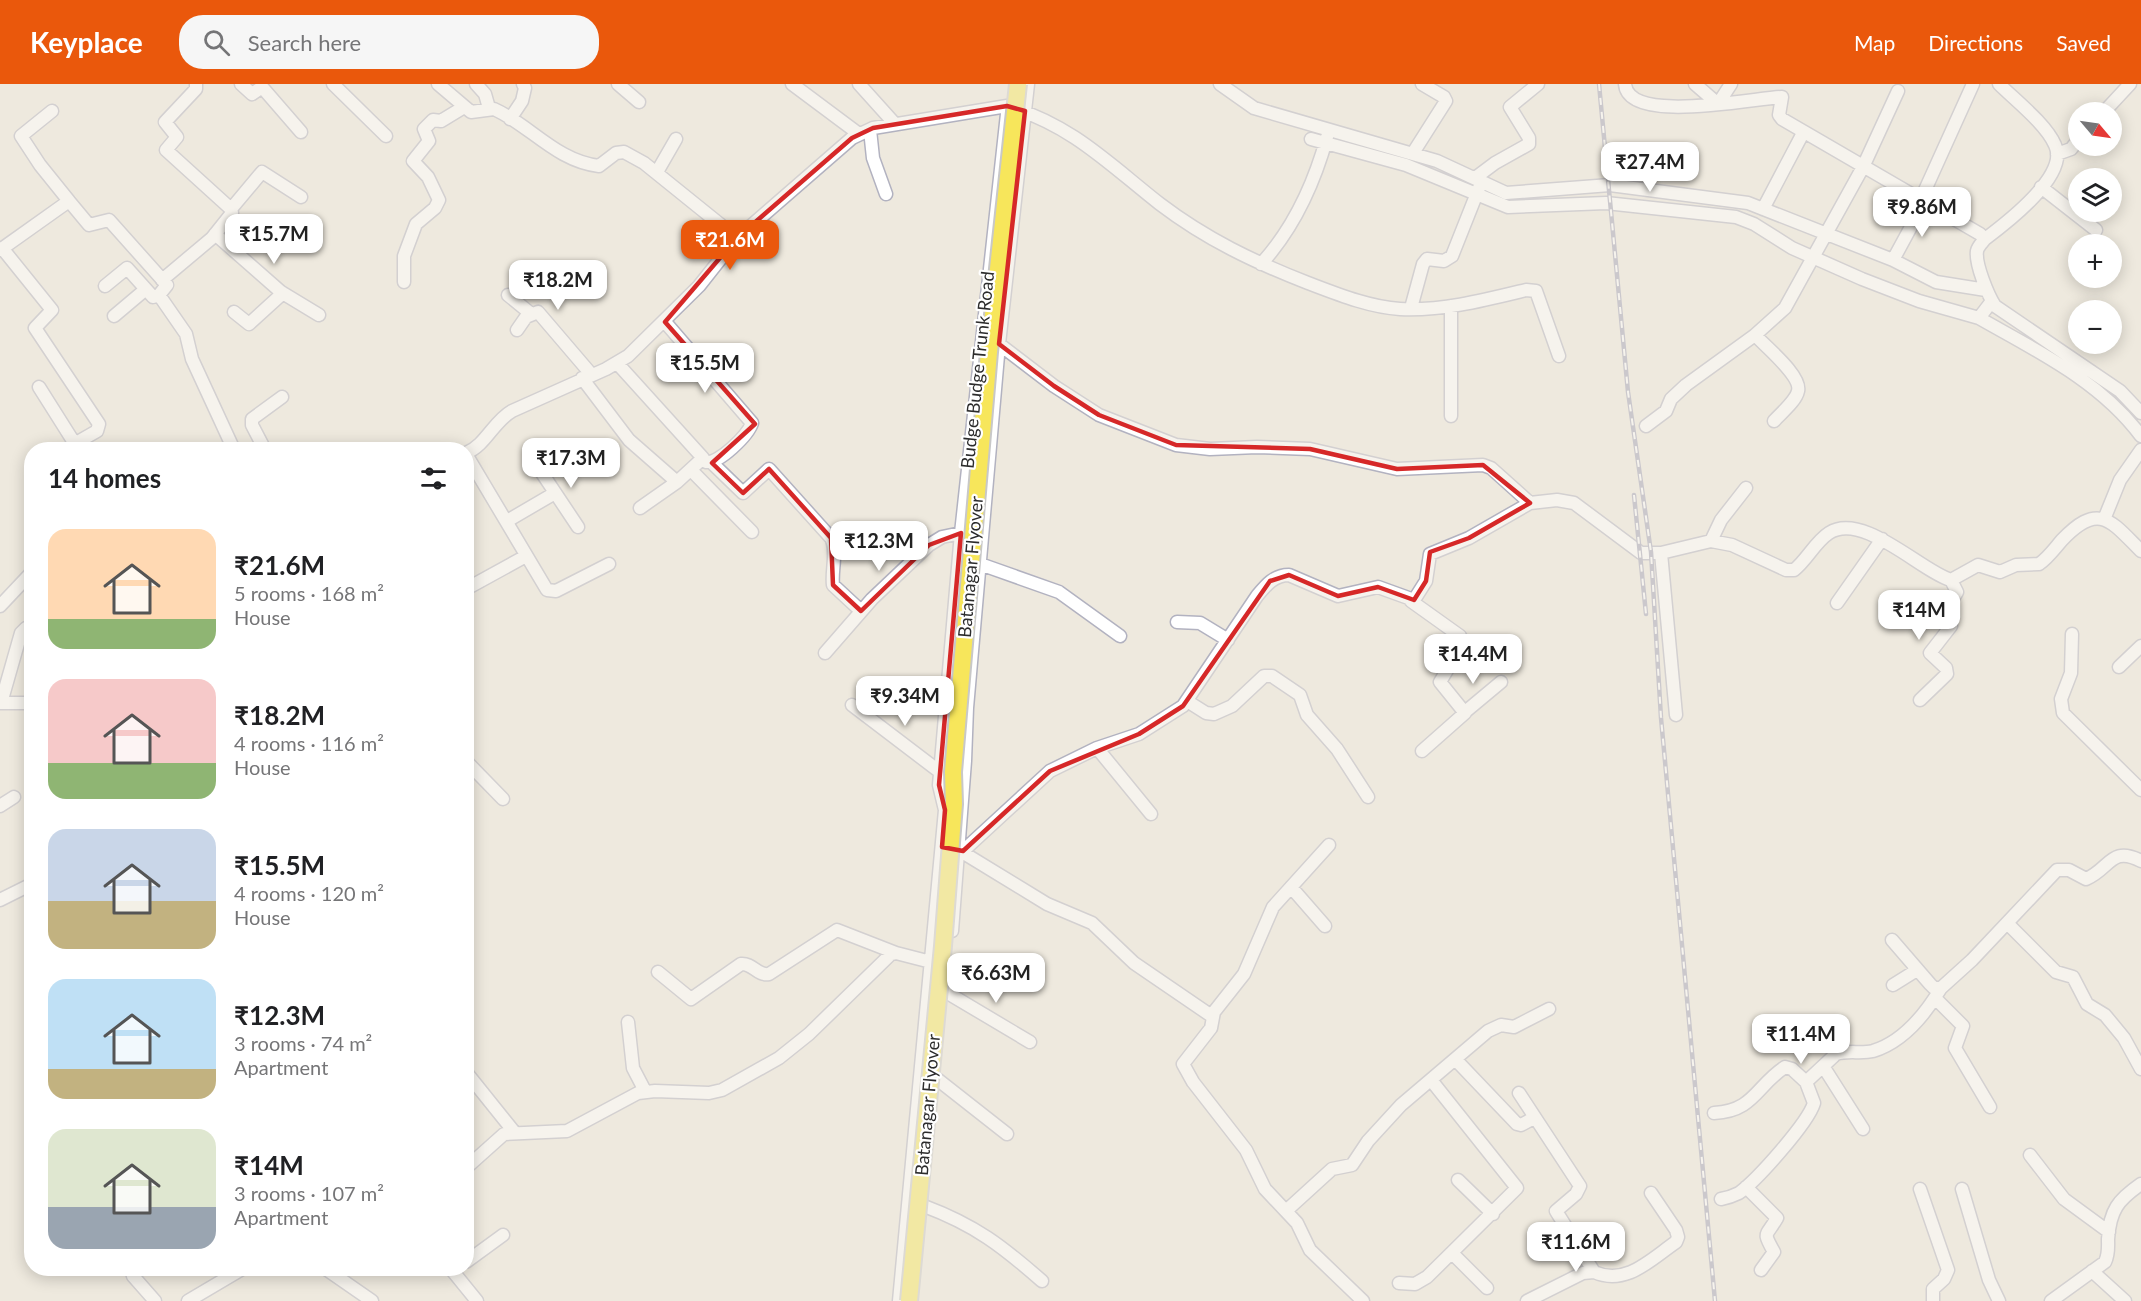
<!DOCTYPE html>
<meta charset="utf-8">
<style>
body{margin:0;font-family:Lato,sans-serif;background:#f6f6f6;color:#202124;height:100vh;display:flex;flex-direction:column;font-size:22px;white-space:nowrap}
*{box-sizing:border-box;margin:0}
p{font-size:20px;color:#757577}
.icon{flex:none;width:33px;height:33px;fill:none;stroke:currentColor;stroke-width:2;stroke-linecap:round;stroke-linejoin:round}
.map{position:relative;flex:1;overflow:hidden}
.panel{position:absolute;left:24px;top:358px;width:450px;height:834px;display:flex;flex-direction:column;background:#fff;border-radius:24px;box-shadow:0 3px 15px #0003}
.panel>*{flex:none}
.needle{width:39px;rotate:119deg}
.buttons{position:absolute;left:2068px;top:18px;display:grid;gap:12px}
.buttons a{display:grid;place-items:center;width:54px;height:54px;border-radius:50%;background:#fff;box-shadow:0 3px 15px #0003;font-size:30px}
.price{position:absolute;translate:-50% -51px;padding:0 14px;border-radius:12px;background:#fff;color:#222;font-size:20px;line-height:39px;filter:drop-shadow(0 2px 3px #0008)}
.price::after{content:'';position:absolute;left:50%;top:36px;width:18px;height:14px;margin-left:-9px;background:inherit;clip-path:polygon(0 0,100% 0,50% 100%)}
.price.selected{background:#ea580c;color:#fff}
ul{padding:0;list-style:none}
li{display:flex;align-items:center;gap:18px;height:150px;padding:0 24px}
li span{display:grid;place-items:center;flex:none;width:168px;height:120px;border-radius:18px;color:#555}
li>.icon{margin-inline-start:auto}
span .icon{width:72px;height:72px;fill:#fffc;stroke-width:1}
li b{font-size:26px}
h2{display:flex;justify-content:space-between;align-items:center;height:72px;padding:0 24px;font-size:26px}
header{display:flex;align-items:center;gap:36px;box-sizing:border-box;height:84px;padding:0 30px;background:#ea580c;color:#fff}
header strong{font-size:28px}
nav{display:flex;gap:33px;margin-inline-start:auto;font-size:21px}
.search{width:420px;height:54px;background:#f6f6f6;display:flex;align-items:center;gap:15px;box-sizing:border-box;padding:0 21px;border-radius:24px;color:#757577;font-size:22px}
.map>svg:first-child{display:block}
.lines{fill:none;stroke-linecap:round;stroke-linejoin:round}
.minor-casing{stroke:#b2b2c0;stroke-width:15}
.minor{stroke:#fff;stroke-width:12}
.rail-casing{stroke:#a0a1b7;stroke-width:4.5}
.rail{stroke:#fff;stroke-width:2;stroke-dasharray:7;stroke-linecap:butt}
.major-bridge-casing{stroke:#c8c8c8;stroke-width:20;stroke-linecap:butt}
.major-bridge{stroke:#f7e65b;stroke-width:16}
.marked{fill:none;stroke:#d62828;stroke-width:4.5;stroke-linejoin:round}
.labels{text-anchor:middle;stroke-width:4.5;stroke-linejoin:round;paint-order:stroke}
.street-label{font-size:18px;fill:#2c2c2c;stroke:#fff}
</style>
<header>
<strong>Keyplace</strong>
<div class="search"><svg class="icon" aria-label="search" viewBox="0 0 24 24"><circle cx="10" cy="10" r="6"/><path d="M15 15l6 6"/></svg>Search here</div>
<nav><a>Map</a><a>Directions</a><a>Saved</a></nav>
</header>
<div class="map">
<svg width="2141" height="1217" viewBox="0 0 2141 1217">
<rect width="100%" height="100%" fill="#eee9de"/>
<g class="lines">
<g class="minor-casing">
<path id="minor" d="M196,0v5l-31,33 12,15 -11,13 65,59
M241,0l11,10 10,-7 39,45
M333,0l53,52
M438,0l33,28 23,-3c36,16 62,52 105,57l17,-13 8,-1 20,11 93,75
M476,0l9,10 4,14
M618,0l21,18
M792,0l67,50
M859,0l36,40
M1220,0l34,24 183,53 69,32 104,-8 138,18 145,57 43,22 50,8
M1625,0c3,41 129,14 157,13l-3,18 3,4 198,115 5,5c-3,4 -7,7 -8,12 -2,13 11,44 18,55l125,85 21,22
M1695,0l23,20 13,-20
M52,27l-31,25 19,29 29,36
M2104,28l26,-28
M510,35l12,-18 3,-13 -2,-4
M870,46l3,28 13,36
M1311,55l95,26 102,42 98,-4 130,14 18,7 38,24 70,31 57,22 60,17 13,-17
M1413,69l33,-52 -2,-4 -22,-13
M2057,70l14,-5 8,-10
M657,88l19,-33
M1475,94l20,-15 34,-19v-6l-19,-31 28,-23
M2041,103l55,43
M1921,115l52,-115
M1763,125l40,-76
M215,150l66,58 38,23
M1985,155c20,-15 85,-64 70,-94 -9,-21 -40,-45 -56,-61
M2,164l50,62 -17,18 64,96 -2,7 -21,12 1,7
M0,166l69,-49 20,24 20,-5 58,65 -8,10 27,39 6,25 42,91
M1893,176l32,-59
M1261,180c33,-36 53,-80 66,-127
M162,196l50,-42 20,-25 -1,-4 31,-37 39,25
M404,198v-26l12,-32 19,-16 4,-8 -11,-23 -15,-16 16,-20 -5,-12 9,-9 8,1 23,-14
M105,202l22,-18 26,29 6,-2
M508,211l22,18
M1451,222v110
M1411,224l12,-44 4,-5 17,2 8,-5 27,-68
M234,228l15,12 34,-31
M114,232l32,-27
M1979,234c58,33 121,63 162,118
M665,238l87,101c-4,12 -33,41 -46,39
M517,246l9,-13 12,-5 53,62
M1755,251c11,12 47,41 43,56 -2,10 -17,22 -24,30
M999,260l55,42 45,29 77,30 34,4 47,-2 53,2 87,20 86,-4 8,3 39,35 27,-3 17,3 67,50h20l50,-12 21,4 54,25h8c13,-10 21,-28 35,-37 34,-22 93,39 122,47l27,-15 22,7 16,-7 23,-1c9,-6 16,-16 23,-24 37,-39 49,-19 79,11
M617,279l86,95 -26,24 -37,26
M582,294l47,62 48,42
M39,303l36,57
M1646,342l20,-15 5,-12 15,-14 69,-50 30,-27 78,-141 35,-76
M265,366l-13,-25v-6l30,-22
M466,369c20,-8 27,-31 46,-42l94,-42 22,-13 71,-70 38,-48 115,-100 21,-10 134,-22c65,19 102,58 153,98 46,35 94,58 148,79 29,11 61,24 92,26 43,2 85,-9 126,-19l10,1 23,65
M466,370l81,136 9,1 53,-27
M712,379l31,30 26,-24 62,69c7,13 0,33 2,47l28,26
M538,383l40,60
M691,386l61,62
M2105,433l15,-37 21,-30
M507,437l48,-28
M1711,457l10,-21 25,-32
M1661,469l15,162
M980,480l79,28 61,44
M466,505l60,-33
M1411,517l49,35 3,7 -23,39 25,31 -43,38
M1837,519l45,-64
M0,522l32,-34
M1177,538l23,1 28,17
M2072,550l-1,39 -10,26 2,14 78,77
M825,569l47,-54 57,-54 13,-8 19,-4
M2119,583l22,-21
M1920,616l27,-26 -1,-6 -16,-15 21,-27 -7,-13 13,-21 -6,-12
M1187,617l19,12 8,1 18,-8 32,-30h8l28,19 7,20 30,34 31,48
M0,619h32
M1,619l20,-70 5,-5h6
M852,621l88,67
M1465,628l36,-30
M1097,664l54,66
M466,677l37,38
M0,722l14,-9
M1329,761l-56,62 -29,67 -30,38 -3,16 -28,36 10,18 53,68 19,39 32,34 13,27 53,51
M957,765l90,55 45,19 42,40 79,54
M963,767l87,-80 47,-23 42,-14 44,-28 74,-110c9,-11 17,-21 32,-21l49,21 40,-9 36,13 12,-19 4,-27 39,-16 61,-35
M1291,803l34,39
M0,816l32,-16
M2007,839l49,49 17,5 14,27 18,11 19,23 17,31
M952,847l13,-170 2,-53 32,-364 29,-260
M1892,856l38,44 4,4h7l31,-28 85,-90h12l17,9c24,-10 25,-34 55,-18
M658,888l33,27 50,-35c12,-1 16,12 28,10l68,-44 59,23
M1893,901l24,-15
M946,908l84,50
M1935,914l28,28 -8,22 35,59
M628,938l5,46 12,23
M1455,975l62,65 4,1 13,-7
M1823,982l40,63
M466,988l49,61
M937,995l70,55
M1519,1009l61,93 -4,8 -20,17 38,61c32,14 56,-12 82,-30l2,-5 -2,-7 -25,-37
M1714,1029c40,-2 42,-27 71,-46l7,2 14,13
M2030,1071l34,44 45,33
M466,1084l38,-34 63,-3 71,-38 17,-2 54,2 13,-3 57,-32 30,-24 82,-80 5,-1 35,9
M1458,1096l35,34
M1746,1103l31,31c-11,19 -15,13 -3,34l-13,18
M1920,1105l28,81 -4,9 -11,10v12
M1962,1105l27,91 10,21
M1721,1115c6,-1 12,-3 18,-6 18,-13 69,-70 75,-90l-8,-21 30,-28c12,-4 25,0 37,-3 30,-9 53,-38 68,-63
M924,1122c51,19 78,40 118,75
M1287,1126l45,-41 20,-4 16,-24 33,-36 87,-74 13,-6 13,2 35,-18
M1452,1169l35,35
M466,1178l37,-27
M131,1185l2,7 22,25
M326,1185l46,32
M451,1185l26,32
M2092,1187l33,30
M1399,1199l16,1 12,-7 90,-89 -86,-108
M188,1217l54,-32
M899,1217l46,-491 -6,-25 22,-252 46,-419
M1527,1217l56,-28 11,-1
M2051,1217l54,-39c4,-8 3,-15 3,-23 2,-29 10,-39 33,-55"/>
</g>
<use href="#minor" class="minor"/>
<g class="rail-casing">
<path id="rail" d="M1599,0l29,308 23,160 10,166 54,583
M1634,411l12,119"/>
</g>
<use href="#rail" class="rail"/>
<g class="major-bridge-casing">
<path id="major-bridge" d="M909,1217l34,-355 11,-142 -1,-32 36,-420 29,-268"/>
</g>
<use href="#major-bridge" class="major-bridge"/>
</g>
<path d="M0 0H2141V1217H0ZM1007,22l18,5 -26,233 55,42 45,29 77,30 134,4 87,20 86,-4 47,38 -61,35 -39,14 -4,29 -12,19 -36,-13 -40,9 -49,-21 -19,6 -87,125 -44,28 -89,37 -87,80 -21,-4 3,-37 -6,-25 22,-252 -32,12 -68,66 -28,-26 -2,-47 -62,-69 -26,24 -31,-30 43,-39 -90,-102 72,-84 115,-100 21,-10z" fill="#eee9de" fill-opacity=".55" fill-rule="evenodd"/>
<path class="marked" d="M1007,22l18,5 -26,233 55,42 45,29 77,30 134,4 87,20 86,-4 47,38 -61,35 -39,14 -4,29 -12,19 -36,-13 -40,9 -49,-21 -19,6 -87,125 -44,28 -89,37 -87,80 -21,-4 3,-37 -6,-25 22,-252 -32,12 -68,66 -28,-26 -2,-47 -62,-69 -26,24 -31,-30 43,-39 -90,-102 72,-84 115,-100 21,-10z"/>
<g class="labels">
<g class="street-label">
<text transform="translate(978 286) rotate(-84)" y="6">Budge Budge Trunk Road</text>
<text transform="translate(971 483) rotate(-85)" y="6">Batanagar Flyover</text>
<text transform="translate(928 1021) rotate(-85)" y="6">Batanagar Flyover</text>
</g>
</g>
</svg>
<div class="buttons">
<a><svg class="needle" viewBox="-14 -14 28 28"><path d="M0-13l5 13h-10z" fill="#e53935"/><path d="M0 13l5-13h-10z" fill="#757577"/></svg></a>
<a><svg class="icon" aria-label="layers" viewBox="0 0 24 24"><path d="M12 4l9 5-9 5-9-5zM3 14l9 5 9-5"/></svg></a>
<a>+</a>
<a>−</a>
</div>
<b class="price" style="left:1650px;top:109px">₹27.4M</b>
<b class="price" style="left:1922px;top:154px">₹9.86M</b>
<b class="price" style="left:274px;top:181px">₹15.7M</b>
<b class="price selected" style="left:730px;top:187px">₹21.6M</b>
<b class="price" style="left:558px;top:227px">₹18.2M</b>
<b class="price" style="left:705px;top:310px">₹15.5M</b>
<b class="price" style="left:571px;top:405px">₹17.3M</b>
<b class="price" style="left:879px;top:488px">₹12.3M</b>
<b class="price" style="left:1919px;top:557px">₹14M</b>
<b class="price" style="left:1473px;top:601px">₹14.4M</b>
<b class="price" style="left:905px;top:643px">₹9.34M</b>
<b class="price" style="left:996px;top:920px">₹6.63M</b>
<b class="price" style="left:1801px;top:981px">₹11.4M</b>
<b class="price" style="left:1576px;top:1189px">₹11.6M</b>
<section class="panel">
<h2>14 homes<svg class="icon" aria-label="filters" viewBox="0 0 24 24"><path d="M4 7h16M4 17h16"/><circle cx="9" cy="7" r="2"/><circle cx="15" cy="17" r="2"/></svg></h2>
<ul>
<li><span style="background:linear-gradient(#ffd9b3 75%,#8fb573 0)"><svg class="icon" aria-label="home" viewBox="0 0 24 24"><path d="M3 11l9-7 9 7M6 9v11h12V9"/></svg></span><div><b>₹21.6M</b><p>5 rooms · 168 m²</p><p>House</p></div></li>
<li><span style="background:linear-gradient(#f6c9c9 70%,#8fb573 0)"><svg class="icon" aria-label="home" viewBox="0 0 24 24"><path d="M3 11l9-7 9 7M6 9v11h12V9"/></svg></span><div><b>₹18.2M</b><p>4 rooms · 116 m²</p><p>House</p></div></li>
<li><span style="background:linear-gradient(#c9d6e8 60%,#c2b280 0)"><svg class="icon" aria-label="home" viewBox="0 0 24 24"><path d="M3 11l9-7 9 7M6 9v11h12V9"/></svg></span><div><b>₹15.5M</b><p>4 rooms · 120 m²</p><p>House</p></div></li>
<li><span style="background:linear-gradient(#bfe0f5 75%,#c2b280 0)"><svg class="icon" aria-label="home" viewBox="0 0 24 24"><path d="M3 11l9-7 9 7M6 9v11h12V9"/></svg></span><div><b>₹12.3M</b><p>3 rooms · 74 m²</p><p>Apartment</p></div></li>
<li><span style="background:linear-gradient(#dfe7d0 65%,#9aa5b1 0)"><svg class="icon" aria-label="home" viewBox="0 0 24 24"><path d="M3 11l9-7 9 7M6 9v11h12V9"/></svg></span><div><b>₹14M</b><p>3 rooms · 107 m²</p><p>Apartment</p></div></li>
</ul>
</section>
</div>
